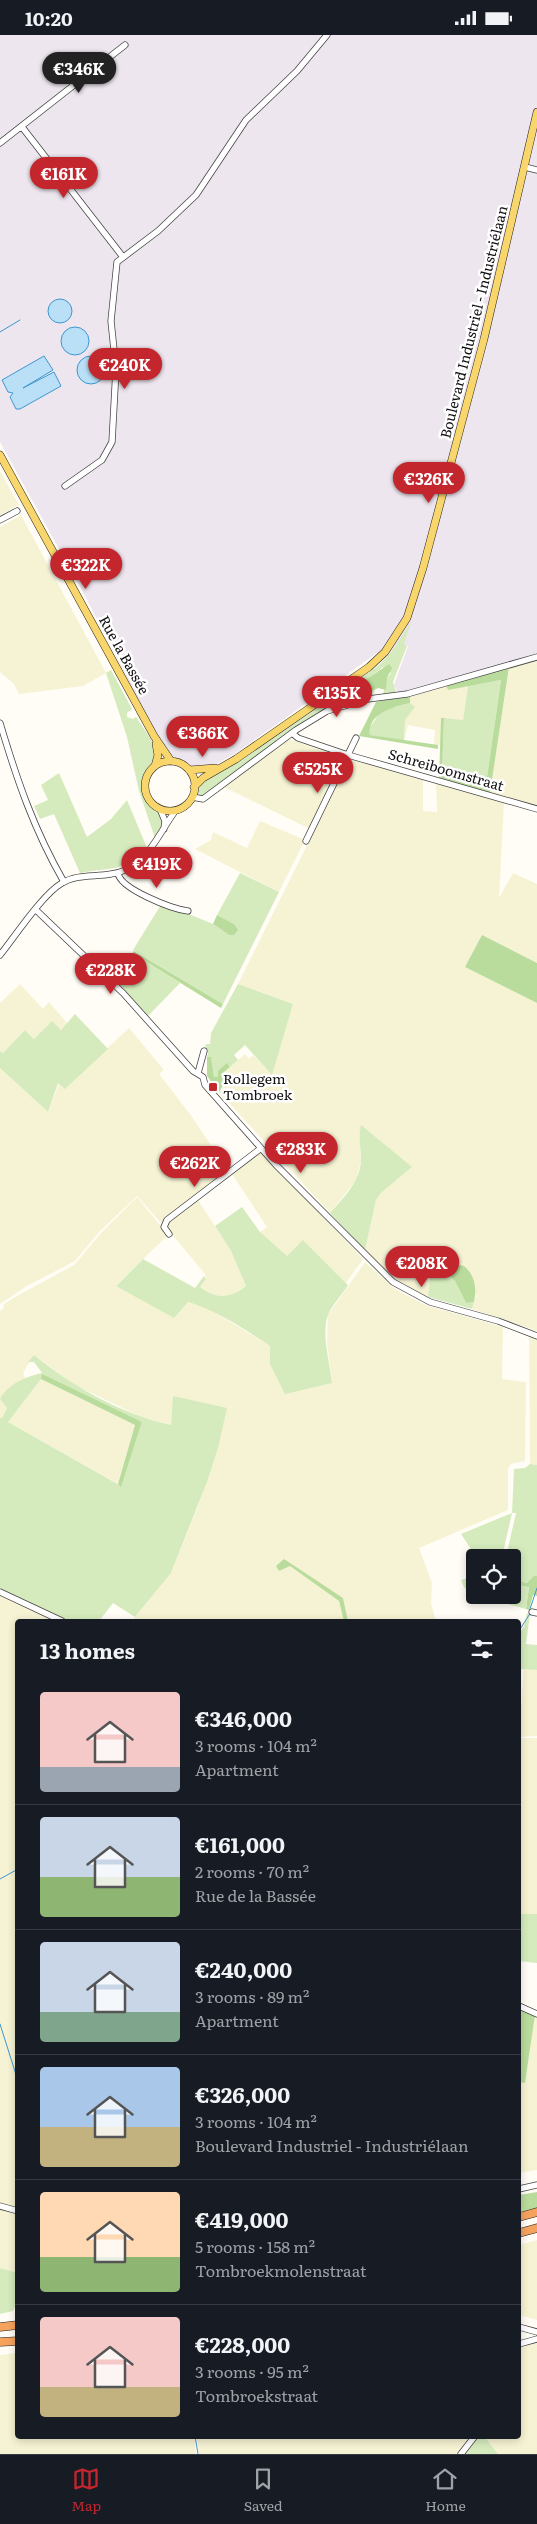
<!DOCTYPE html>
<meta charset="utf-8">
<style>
body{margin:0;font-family:Literata,serif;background:#242831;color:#f1f3f6;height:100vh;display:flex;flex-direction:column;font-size:19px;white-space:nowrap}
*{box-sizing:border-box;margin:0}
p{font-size:16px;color:#9ea1a6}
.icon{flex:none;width:28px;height:28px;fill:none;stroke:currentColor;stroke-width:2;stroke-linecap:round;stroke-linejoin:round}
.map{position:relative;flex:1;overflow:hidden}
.sheet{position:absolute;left:15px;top:1584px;width:506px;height:820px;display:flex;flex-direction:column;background:#171b24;border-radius:5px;box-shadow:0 2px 8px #0003}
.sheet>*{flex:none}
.tools{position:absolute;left:466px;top:1514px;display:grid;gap:10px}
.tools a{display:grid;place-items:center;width:55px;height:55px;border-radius:5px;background:#171b24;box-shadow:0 2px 8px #0003;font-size:25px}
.price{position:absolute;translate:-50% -42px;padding:0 11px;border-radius:18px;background:#c4262e;color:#fff;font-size:16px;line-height:32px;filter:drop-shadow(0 1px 2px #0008)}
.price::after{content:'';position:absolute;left:50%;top:30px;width:15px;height:11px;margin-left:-8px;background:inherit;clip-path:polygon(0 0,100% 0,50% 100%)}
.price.current{background:#222;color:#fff}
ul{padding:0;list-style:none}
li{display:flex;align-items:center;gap:15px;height:125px;padding:0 25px}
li+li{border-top:1px solid #363941}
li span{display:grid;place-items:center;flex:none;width:140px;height:100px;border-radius:5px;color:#555}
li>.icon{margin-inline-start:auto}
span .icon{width:60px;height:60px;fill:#fffc;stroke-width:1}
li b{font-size:21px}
h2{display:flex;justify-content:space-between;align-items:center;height:60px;padding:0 25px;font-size:21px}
.status{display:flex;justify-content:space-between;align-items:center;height:35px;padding:0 25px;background:#171b24;direction:ltr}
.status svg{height:14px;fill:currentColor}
.dock{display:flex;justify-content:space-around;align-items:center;height:70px;border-top:1px solid #363941;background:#171b24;font-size:14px;color:#9ea1a6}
.dock a{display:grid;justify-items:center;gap:2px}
.dock .current{color:#c4262e}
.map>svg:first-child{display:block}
.industrial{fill:#eee6ef}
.farmland{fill:#f6f3d4}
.green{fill:#d5ebbd;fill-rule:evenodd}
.forest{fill:#b9dc9c}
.water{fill:#b9e0f7;stroke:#3f96cf}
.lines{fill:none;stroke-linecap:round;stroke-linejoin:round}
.stream{stroke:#3f96cf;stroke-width:1}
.minor-casing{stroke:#444;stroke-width:7}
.major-casing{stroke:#222;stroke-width:8}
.highway-casing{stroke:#222;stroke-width:9}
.minor{stroke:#fff;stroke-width:5.5}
.major{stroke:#f9d66b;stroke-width:7}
.highway{stroke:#f5a25d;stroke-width:8}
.poi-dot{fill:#c4262e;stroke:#fff;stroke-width:2}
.labels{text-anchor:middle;stroke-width:5;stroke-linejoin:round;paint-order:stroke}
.street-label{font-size:14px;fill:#111;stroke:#fff}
.poi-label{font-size:14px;fill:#111;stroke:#fff;text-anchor:start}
</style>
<div class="status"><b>10:20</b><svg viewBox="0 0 49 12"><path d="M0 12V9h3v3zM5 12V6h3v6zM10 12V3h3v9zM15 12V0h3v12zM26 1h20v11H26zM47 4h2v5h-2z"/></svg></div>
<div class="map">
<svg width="537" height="2419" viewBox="0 0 537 2419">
<rect width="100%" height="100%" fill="#fffdf5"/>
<path class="industrial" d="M0,0h537v620l-134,38h-5l-4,-8 14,-39 -4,-1 -9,11 -11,-8 -148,105 -23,13 -16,3 -27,-14 -7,-7 -78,-152 -85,-154z"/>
<path class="farmland" d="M0,436l19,34 -19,10z
M21,480l85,158 -23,13 -64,8 -5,-10 -14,-12v-145z
M537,624v148l-47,-14 19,-126z
M446,650l2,5 20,-4 -5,34 -22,-1v26h-7l1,-15 -27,-5 -4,16 1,-21 9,-13 -4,-4v-8z
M288,705h4l53,18 -35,71 -86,-42z
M350,724l73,21v31l14,1 -1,-29 68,19 -5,96 14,-25 24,11v79l-55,-27 -17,31 72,36v328l-65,-22 4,-14 -23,-31 -20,10 -5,23 -28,-15 -17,-13 -18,-19 11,-50 5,-7 31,-26 -52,-18 1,12 -5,19 -26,33 -111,-121 5,-5v-15l21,-18 4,5 4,-4 18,19 22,-70 -55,-20z
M260,786l45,19 -26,52 -84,-43 16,-9 2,-8 34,16z
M20,949l23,25 6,-7 19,22 -7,6 -9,-8 -18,17 -9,-9 -22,23 -3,-2v-48z
M129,993l35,42 -5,4 31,40 39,58 -68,51 -24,-27 -38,36 -24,29 -48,25 -27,18v-236l48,44 11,-29 6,5z
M261,1117l102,107 -17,24 -42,-42 -17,16 -27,-25 7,-5 -35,-53z
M137,1162l31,38 -52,50 90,22 64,39v18l62,18 -5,-40 1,-27 37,-53 30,27 30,16 78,22 -1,52 24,3 -1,79 -14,3 -3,5v41l-89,38 13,35 -1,21 5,17h-88l-5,-23 -53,-32 49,35 5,20h-212l39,-48 26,-64 21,-61 -44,-52 -3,29 -28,-7 -68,-33 -41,-30 -11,18 2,5 -14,8 -11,13 7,9 -5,10h-2v-107l4,-3 -1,-3 12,-8 59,-32 27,-32z
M198,1165l33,51 15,35 -19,11 -17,-3 -10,-7 6,-8 -1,-5 -39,-47v-3z
M529,1301l8,4v125l-7,-1z
M41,1344l94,46 -17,59 -110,-62z
M0,1559l56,27h-38l-1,588 -17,-5z
M524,1634l13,1v66l-18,1z
M519,1703h18v176h-18z
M535,1980l2,1v154l-18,3v-91l6,1z
M0,2173l17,5v60l-17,-5z
M537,2205v80l-18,-5v-70z
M537,2308v111h-39l-14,-18h35v-89z
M17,2318l1,83h176l2,18h-196v-99z
M200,2401h274l-15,18h-260l-2,-15z"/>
<path class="green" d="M411,587l-7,22 3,2 -14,36 4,12 -11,2 -3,-2 4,-16 4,-5 -8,-6 -38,29 -4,6 21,-6 13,-6 -5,5 -53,18 -114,84 -4,-1 -1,-6 4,-8 40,-22 136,-94 15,-16z
M111,635l21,39 -5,4v4l6,2 3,-2c5,8 19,26 20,34 2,15 -20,22 -13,42 4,11 14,15 19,24l1,8 -8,13 -16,-47 -12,-54 -21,-64z
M501,645l-15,104 -44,-10 2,-56 19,2 5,-34z
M410,668l5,4 -10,13 -1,21 -34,-6v-8l11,-16z
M59,738l28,64 24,-18 16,-19 20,48c-23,25 -37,19 -67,25l-26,-59 -14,5 -6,-13 14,-6 -7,-15z
M240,838l39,19 -56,112 -90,-54 29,-47 51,21 16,11 5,-11 -17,-9z
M132,918l48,30 -32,33 -38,-40z
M238,949l55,20 -21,71 -27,-30 -11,10 4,5 -8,7 -3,-3 -9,13h-4l-3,-19 -4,-1 1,-4 -4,-1 2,-8h4l1,-11z
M75,979l33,35 -43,40 -7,-6 -10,29 -48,-44v-17l3,2 22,-23 9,9 18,-18 9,9z
M361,1090l51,42 -31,26 -5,7 -11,50 -35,-37c14,-16 30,-31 31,-53 0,-12 -3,-23 0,-35z
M242,1172l18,25 27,24 16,-16 45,45c-6,10 -16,20 -20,30 -7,19 2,48 4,68l-47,11 -15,-30v-18c-26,-17 -52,-35 -82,-44l-14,16 -58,-32 27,-27 52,29 9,-12 2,3 -6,8c17,13 30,11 46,-1l-15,-35 -16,-25z
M444,1239l9,3 13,26 8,-1 -2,7 -44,-12 2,-18z
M34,1320c40,32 87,59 137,70l2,-29 54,12 -9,40 -11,34 -36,91 -36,44 -22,-14 -14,18h-31l-68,-31v-172h2l5,-10 -7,-9c9,-16 26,-22 42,-26l-8,-11h-6zM41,1344l101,43 -21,64 -113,-64z
M530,1429l7,1v111l-10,7 -14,-3 -1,-23h-6l10,-44h-4l-10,44h-26l-15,-23 51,-21 2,-44 11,-1z
M475,1541v19h37l1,-11 16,3 -3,22 -51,-14c-8,-4 -11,-6 -14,-15z
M527,1578l3,1 -4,30 11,1v25l-16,-1 -2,26v-62l5,-6z
M519,1879h18v49l-18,-2z
M0,2233l18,5 -1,27 -4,11 -13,3z
M479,2401h5l14,18h-33z"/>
<path class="forest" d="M389,629l3,4 -5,10 -1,12 -8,-2 -16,8 -22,6 -1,-3 5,-3 -1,-1z
M509,632l-19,126 -51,-13 2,-62h3l-2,56 44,10 15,-104 -53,10 -2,-5z
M410,660v8c-16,4 -43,10 -40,32l68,10v4l-79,-13 17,-34z
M217,880l17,9 4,6 -4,5h-5l-16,-11z
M482,900l55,28v40l-72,-36z
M134,916l89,53 -2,4 -89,-55z
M207,1022h4l3,20h4v-6l9,-8 3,4 -6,5 4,6 -9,14 -12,-16z
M453,1229l11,2c11,9 13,23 10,36l-8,1 -11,-22 -5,-6 -20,4 3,-5z
M42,1339l100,48 -21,65 -3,-3 17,-59 -94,-46z
M284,1524l59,39 5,23h-4l-5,-20 -49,-35 -11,5 -3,-5z
M534,1541h3v20l-4,-1 -4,15 -3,-1 3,-22 -16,-3v-4l14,3z
M519,1973l16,7 -10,68 -6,-1z
M537,2157v16l-18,4v-17z"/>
<path class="water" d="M48 276a12 12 0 1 1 24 0a12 12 0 1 1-24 0Z
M61 306a14 14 0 1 1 28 0a14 14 0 1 1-28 0Z
M77 335a14 14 0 1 1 28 0a14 14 0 1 1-28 0Z
M44,321l9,14 -30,18 31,-16 7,14 -41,23h-4l-6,-12 3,-4 -5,-1 -6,-12z"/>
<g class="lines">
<path class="stream" d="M0,297l20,-12
M530,1574l7,-21
M519,1596l10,-16
M0,1844l18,-10
M0,1989l18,57
M195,2401l3,18"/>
<g class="minor-casing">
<path id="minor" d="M22,92l101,130
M0,108l125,-98
M525,132l12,3
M65,451l37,-26 10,-18 4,-73 -5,-48 6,-59 41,-31 38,-36 50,-75 51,-49 30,-36
M0,485l17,-9
M0,688c17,57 34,107 64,159
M292,698l6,5 50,17 189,54
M192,762l11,2 93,-69 31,-19 41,-12 39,-5 130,-37
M160,774l5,12 -1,8
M306,806l50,-103
M118,838c2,16 54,36 70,38
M36,875l87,83 70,78 10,6 2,8 71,80 117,117 37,20 68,19 39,15
M0,920c16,-20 42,-60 62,-72 15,-9 32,-6 49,-9 36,-5 46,-39 65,-64
M198,1038l6,-22
M169,1199l-5,-7 3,-7 93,-71
M0,1557l62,29
M532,1577l5,1
M519,1971l18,8
M519,2154l18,-4
M0,2171l18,5
M519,2292l18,5
M519,2309l18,-5
M461,2419l14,-18"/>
</g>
<g class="major-casing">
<path id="major" d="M0,420l154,281 17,25
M145 751a25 25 0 1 1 50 0a25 25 0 1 1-50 0Z
M155,731l3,-11 -2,-11
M189,735l26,-2
M194,752l9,-9 33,-19 133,-92 16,-15 22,-34 16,-50 61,-229 53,-227"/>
</g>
<g class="highway-casing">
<path id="highway" d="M519,2182l18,-5
M519,2198l18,-5
M0,2292l18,-2
M0,2307l18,-1"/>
</g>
<use href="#minor" class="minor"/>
<use href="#major" class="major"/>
<use href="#highway" class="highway"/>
</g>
<rect class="poi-dot" x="208" y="1047" width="10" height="10" rx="2.5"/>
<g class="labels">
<g class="street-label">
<text transform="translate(474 287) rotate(-76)" y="5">Boulevard Industriel - Industriélaan</text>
<text transform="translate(124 620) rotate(61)" y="5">Rue la Bassée</text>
<text transform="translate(446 735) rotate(16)" y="5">Schreiboomstraat</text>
</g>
<g class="poi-label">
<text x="223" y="1049">Rollegem<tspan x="223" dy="16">Tombroek</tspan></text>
</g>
</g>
</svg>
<div class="tools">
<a><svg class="icon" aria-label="locate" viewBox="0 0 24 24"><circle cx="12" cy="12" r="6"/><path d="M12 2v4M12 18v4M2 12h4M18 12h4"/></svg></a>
</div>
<b class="price current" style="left:79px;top:59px">€346K</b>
<b class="price" style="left:64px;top:164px">€161K</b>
<b class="price" style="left:125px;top:355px">€240K</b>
<b class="price" style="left:429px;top:469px">€326K</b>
<b class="price" style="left:86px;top:555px">€322K</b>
<b class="price" style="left:337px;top:683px">€135K</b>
<b class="price" style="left:203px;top:723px">€366K</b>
<b class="price" style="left:318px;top:759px">€525K</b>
<b class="price" style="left:157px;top:854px">€419K</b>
<b class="price" style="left:111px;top:960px">€228K</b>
<b class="price" style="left:301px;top:1139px">€283K</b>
<b class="price" style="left:195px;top:1153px">€262K</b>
<b class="price" style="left:422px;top:1253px">€208K</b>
<section class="sheet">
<h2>13 homes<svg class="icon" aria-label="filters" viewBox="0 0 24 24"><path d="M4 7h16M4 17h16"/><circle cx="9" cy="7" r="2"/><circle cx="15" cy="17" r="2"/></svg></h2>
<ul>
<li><span style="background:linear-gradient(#f6c9c9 75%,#9aa5b1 0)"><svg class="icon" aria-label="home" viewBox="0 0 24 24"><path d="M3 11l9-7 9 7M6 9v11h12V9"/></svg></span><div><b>€346,000</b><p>3 rooms · 104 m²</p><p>Apartment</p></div></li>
<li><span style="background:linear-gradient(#c9d6e8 60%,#8fb573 0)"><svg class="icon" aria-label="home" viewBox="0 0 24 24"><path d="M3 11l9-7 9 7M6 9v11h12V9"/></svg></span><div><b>€161,000</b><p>2 rooms · 70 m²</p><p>Rue de la Bassée</p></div></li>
<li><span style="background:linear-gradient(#c9d6e8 70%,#7fa58c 0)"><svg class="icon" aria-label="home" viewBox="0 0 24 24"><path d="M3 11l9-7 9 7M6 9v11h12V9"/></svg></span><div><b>€240,000</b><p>3 rooms · 89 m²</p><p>Apartment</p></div></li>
<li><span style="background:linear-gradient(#a9c7e8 60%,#c2b280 0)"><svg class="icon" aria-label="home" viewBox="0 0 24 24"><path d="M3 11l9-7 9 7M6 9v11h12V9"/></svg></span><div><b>€326,000</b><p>3 rooms · 104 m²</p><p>Boulevard Industriel - Industriélaan</p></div></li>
<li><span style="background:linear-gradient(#ffd9b3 65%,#8fb573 0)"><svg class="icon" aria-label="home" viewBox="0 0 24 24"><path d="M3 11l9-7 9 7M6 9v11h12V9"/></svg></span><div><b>€419,000</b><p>5 rooms · 158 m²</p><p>Tombroekmolenstraat</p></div></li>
<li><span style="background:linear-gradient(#f6c9c9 70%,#c2b280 0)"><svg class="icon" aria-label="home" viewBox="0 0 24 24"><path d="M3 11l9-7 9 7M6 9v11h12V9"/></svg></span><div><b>€228,000</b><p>3 rooms · 95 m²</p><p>Tombroekstraat</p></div></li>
</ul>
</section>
</div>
<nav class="dock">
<a class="current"><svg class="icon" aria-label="map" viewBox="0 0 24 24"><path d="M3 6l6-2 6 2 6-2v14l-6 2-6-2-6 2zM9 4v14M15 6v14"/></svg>Map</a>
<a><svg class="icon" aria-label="saved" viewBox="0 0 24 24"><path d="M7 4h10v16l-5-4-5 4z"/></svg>Saved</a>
<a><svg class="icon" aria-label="home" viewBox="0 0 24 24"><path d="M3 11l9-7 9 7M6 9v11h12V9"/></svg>Home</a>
</nav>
